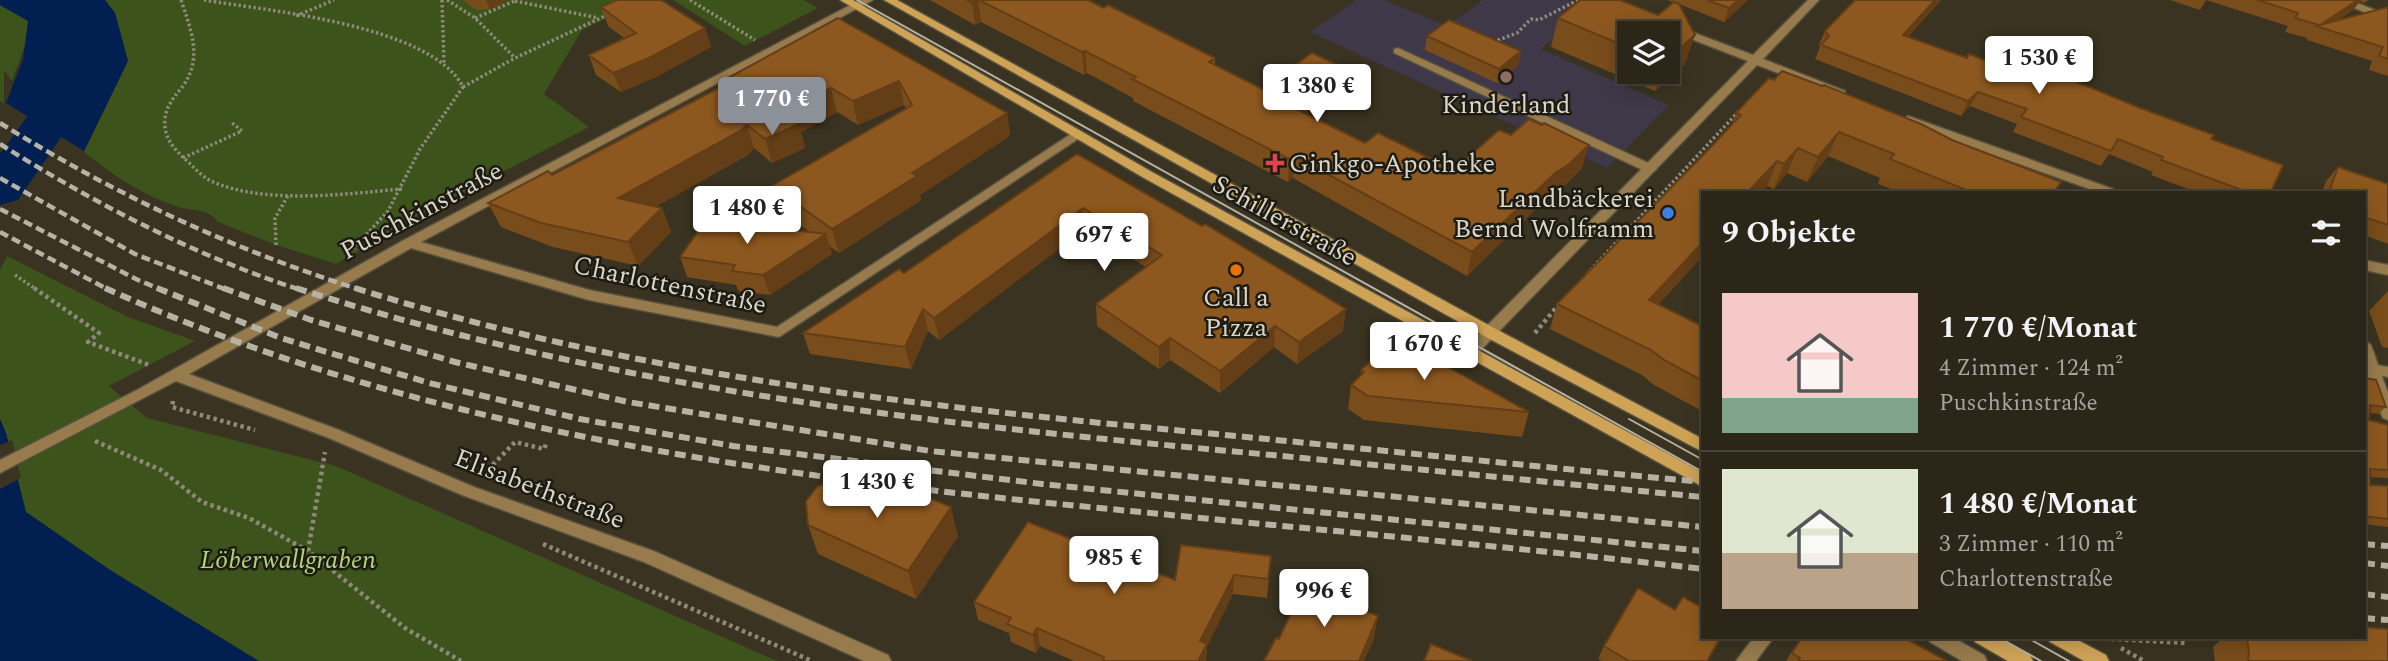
<!DOCTYPE html>
<html lang="de">
<meta charset="utf-8">
<style>
body{margin:0;font-family:Spectral,serif;background:#383226;color:#f1f3f6;height:100vh;display:flex;flex-direction:column;font-size:26px;white-space:nowrap}
*{box-sizing:border-box;margin:0}
p{font-size:23px;color:#a6a5a2}
.icon{flex:none;width:38px;height:38px;fill:none;stroke:currentColor;stroke-width:2;stroke-linecap:round;stroke-linejoin:round}
.map{position:relative;flex:1;overflow:hidden}
.details{position:absolute;left:1701px;top:191px;width:665px;height:448px;display:flex;flex-direction:column;background:#2c2619;border-radius:0px;box-shadow:0 4px 18px #0003,0 0 0 2px #484338}
.details>*{flex:none}
.buttons{position:absolute;left:1617px;top:21px;display:grid;gap:14px}
.buttons a{display:grid;place-items:center;width:63px;height:63px;border-radius:0px;background:#2c2619;box-shadow:0 4px 18px #0003,0 0 0 2px #484338;font-size:35px}
.price{position:absolute;translate:-50% -60px;padding:0 16px;border-radius:7px;background:#fff;color:#222;font-size:23px;line-height:46px;filter:drop-shadow(0 2px 4px #0008)}
.price::after{content:'';position:absolute;left:50%;top:42px;width:21px;height:16px;margin-left:-10px;background:inherit;clip-path:polygon(0 0,100% 0,50% 100%)}
.price.selected{background:#8c9099;color:#fff}
ul{padding:0;list-style:none}
li{display:flex;align-items:center;gap:21px;height:175px;padding:0 21px}
li+li{border-top:2px solid #484338}
li span{display:grid;place-items:center;flex:none;width:196px;height:140px;border-radius:0px;color:#555}
li>.icon{margin-inline-start:auto}
span .icon{width:84px;height:84px;fill:#fffc;stroke-width:1}
li b{font-size:30px}
h2{display:flex;justify-content:space-between;align-items:center;height:84px;padding:0 21px;font-size:30px}
.map>svg:first-child{display:block}
.education{fill:#3f3849}
.green{fill:#3c531b}
.water{fill:#021f51}
.pier{fill:#3a3321}
.lines{fill:none;stroke-linecap:round;stroke-linejoin:round}
.river{fill:#021f51;fill-rule:evenodd}
.lane-casing{stroke:#56503f;stroke-width:3}
.street-casing{stroke:#56503f;stroke-width:3}
.secondary-casing{stroke:#56503f;stroke-width:3}
.path-far1{stroke:#8e897a;stroke-width:3.5;stroke-dasharray:2.5 2.5;stroke-linecap:butt}
.path{stroke:#8e897a;stroke-width:4.5;stroke-dasharray:3.5 3.5;stroke-linecap:butt}
.lane{fill:#977b4d;fill-rule:evenodd}
.street{fill:#977b4d;fill-rule:evenodd}
.secondary{fill:#cfa356;fill-rule:evenodd}
.tram{stroke:#b6b2a5;stroke-width:2}
.rail-far1{stroke:#b6b2a5;stroke-width:4.5;stroke-dasharray:9 4.5;stroke-linecap:butt}
.rail{stroke:#b6b2a5;stroke-width:6;stroke-dasharray:11 6;stroke-linecap:butt}
.wall{fill:#794c1b;fill-rule:evenodd}
.shaded-wall{fill:#633e16}
.building{fill:#8d581f;stroke:#633e16;stroke-width:2}
.education-dot{fill:#8d6e63;stroke:#1e1b13;stroke-width:2.5}
.health-dot{fill:#e0444e;stroke:#1e1b13;stroke-width:2.5}
.shop-dot{fill:#3f7fe0;stroke:#1e1b13;stroke-width:2.5}
.food-dot{fill:#e8710a;stroke:#1e1b13;stroke-width:2.5}
.labels{text-anchor:middle;stroke-width:5;stroke-linejoin:round;paint-order:stroke}
.poi-label{font-size:26px;fill:#d8d5c9;stroke:#1e1b13}
.street-label{font-size:26px;fill:#d8d5c9;stroke:#1e1b13}
.park-label{font-size:26px;font-style:italic;fill:#add77a;stroke:#1e1b13}
</style>
<div class="map">
<svg width="2388" height="661" viewBox="0 0 2388 661">
<rect width="100%" height="100%" fill="#3a3321"/>
<path class="education" d="M1356,0h28l63,26 36,-26h85l23,9 -51,40 129,56 -62,63 -297,-136z"/>
<path class="green" d="M105,0h541l-64,30 -38,64 45,33 -171,89 -82,48 -60,-19 -58,-23c-9,-13 -25,-11 -39,-15 -34,-10 -68,-33 -95,-55l44,-91 -13,-48z
M673,0h131l14,8 -73,38z
M0,5l28,16 -1,19 -15,41 -8,-11v34l-4,-3z
M7,256l121,61 67,24 -86,45 38,32 189,48 441,195h-518l-149,-91 -84,-58 -20,-79 -6,-14v-149z"/>
<path class="water" d="M0,0h105l10,13 13,48 -44,90 -78,-48 17,-44 5,-38 -28,-16z
M0,419l6,14 20,79 84,58 149,91h-259z"/>
<path class="pier" d="M12,440l9,38 -21,11v-44z"/>
<g class="lines">
<path class="river" d="M36,0h50l6,9 7,73 -81,118 -18,5v-51l53,-73 -3,-67z"/>
<g class="lane-casing">
<path id="lane" d="M1398,48l257,118 2,3 -6,4 -4,-1 -253,-119v-4z
M2372,364l16,3v10l-21,-4 -2,-4 2,-4z"/>
</g>
<g class="street-casing">
<path id="street" d="M860,0h13l-452,242 168,48 188,37 297,-195h8l2,3 -305,202 -190,-37 -178,-52 -222,126 150,56 135,57 182,65 232,103 3,6h-27l-220,-99 -182,-67 -133,-57 -153,-57 -176,92v-13l137,-70 267,-150z
M1808,0h11l-56,59 82,32v4h-8l-80,-30 -281,290h-10l-2,-4 2,-4 282,-286 -75,-29v-4h8l72,27z
M2335,0h14l39,15v7z
M1908,116l205,73 2,3h-17l-194,-69 -2,-3z
M2364,260l24,5v10l-24,-5z
M2364,340l7,5 17,48v27l-5,-2 -2,-4 -17,-48z
M1754,637h20l-18,24h-20z
M1927,637h25l32,18 3,6h-25l-32,-19z"/>
</g>
<g class="secondary-casing">
<path id="secondary" d="M840,0h13l299,172 551,301v14l-559,-309z
M884,0h13l597,328 209,111v13l-219,-116z
M1972,637h25l33,18 3,6h-25l-33,-19z
M2047,637h25l34,18 3,6h-25l-34,-19z"/>
</g>
<path class="path-far1" d="M181,0c10,30 22,58 2,86 -8,10 -17,20 -18,33 -2,18 9,30 21,41 8,7 15,16 25,21 53,24 134,13 191,8
M204,0c65,11 227,25 259,87l-43,62 -32,62 -37,40
M442,0l2,63
M447,0l28,18 40,40
M690,0l65,40
M515,1l83,17
M296,16l38,-16
M475,18l42,-18
M1493,42l24,-9 14,-14 8,1 39,-20
M463,87l52,-29 94,-44
M183,158l59,-27 -11,-9
M276,245l-1,-27 14,-24
M1587,274l152,-163
M15,275l22,15"/>
<path class="path" d="M34,288l65,45 -11,9 61,23
M1535,333l25,-30
M173,401l-1,6 83,23
M95,441l66,29 41,32 47,16 59,33 97,77 56,33
M483,475l32,-33 29,7 3,-7
M543,544l269,117
M308,551l17,-99
M2111,639l75,4 -3,-6
M2121,648l23,13"/>
<use href="#lane" class="lane"/>
<use href="#street" class="street"/>
<use href="#secondary" class="secondary"/>
<path class="tram" d="M857,0l846,472
M1629,419l74,41
M1998,637l43,24
M2026,637l43,24"/>
<path class="rail-far1" d="M0,123c116,72 231,126 361,167
M0,144c94,59 195,112 301,146
M0,178l135,76 92,36
M0,209l138,71 24,10
M0,232l109,58"/>
<path class="rail" d="M105,288c322,146 687,191 1036,224 187,19 375,35 562,57
M157,288l124,50 148,45 151,36 153,27 309,38 661,67
M223,288l88,32 144,42 173,40 302,49 773,76
M296,288c313,101 639,136 965,166 147,14 295,29 442,43
M355,288c276,87 563,118 850,145 166,16 332,34 498,49
M2364,544l24,2
M2364,563l24,3
M2364,594l24,3
M2364,618l24,2"/>
</g>
<path class="wall" d="M463,0h41l-2,4 -12,5 -13,1z
M930,0h158l127,58v7l47,24 76,-1 -33,25 60,30 89,27 128,-2 -20,20 -13,8 -82,80 -174,-98 -5,4 -155,-81v-3l-46,-25 -3,2 -103,-53 -6,3z
M1667,0h81l-24,22 -45,-18 6,60 -30,27 -104,-44 7,-29 100,-3 15,-13zM1629,33h39v39h-39z
M2170,0h199l-5,3 -4,-2 -7,9 -15,10 50,-13v69l-19,-6 3,-9 -65,-21v-2l-22,-6 3,-6 -82,-26 -6,10z
M1940,1l-32,36 59,21 244,81 60,53h-75l-45,-17 2,-3 -44,-18 -8,12 -88,-34 4,-8 -47,-18 -9,10 -146,-57 5,-12 -1,-2 6,-14z
M601,7l104,21 6,19 -55,30 -35,15 -25,-17 -7,-20 35,-17 -16,-12z
M838,18l169,95 3,23 -90,59 1,5 -82,53 -10,-7 3,8 -62,41 -31,-4 -3,-6 -49,-8 -7,-20 130,-25 -31,-22 -7,-24 134,-78 -2,-3 -46,20 -21,-13 -36,20 4,16 -33,15 -18,-15 -6,7 -93,52 7,1 9,24 -33,34 -85,-19 -52,-20 -13,-24 64,-28 62,-32 115,-61 -1,-4z
M1427,36l94,15 -3,14 -21,18 -72,-33z
M1736,113l216,27 109,42 -6,10h-156l-21,-8 2,-6 -52,-22 -21,26 -20,-9 -13,16 -7,-3 -6,6h-58l-45,113 42,20 3,-3v91l-1,-2 -48,-26 -12,-10 -92,-46 7,-25 154,-157 21,-23z
M1077,154l266,177 -46,33 -23,-17 -54,46 -50,-33 -11,9 -62,-43 -1,-22 50,-37 -62,-37 -145,110 -11,-9 -17,38 -101,-15 -7,-21 101,-60z
M2338,167l50,17v60l-24,-9v-43h-42l4,-11z
M2388,291v57l-6,-1 -13,-36z
M1390,354l139,58 -7,25 -158,-17 -16,-11 3,-24 10,-9v-6z
M2364,378l22,29 -8,7 -8,-1 -1,7 19,5v53l-18,-1v8l18,1v41l-24,-3z
M808,525l150,11 -42,63 -98,-45z
M1271,556l-4,42 -34,-4 -26,52 -1,15h-132l-34,-15 -4,7 -25,-11 -2,-9 -31,-13 -4,-18 201,-22z
M1801,637h102l44,24h-161z
M2224,637h140l24,24h-173l-2,-14z
M1604,646l104,15h-106l-4,-2z"/>
<path class="shaded-wall" d="M486,0h18l-2,4 -12,5z
M978,0l3,22 -6,3 -3,-22z
M1738,0h10l-24,22 5,-14z
M1935,0h6l-45,50 7,-15z
M2358,0h3l-8,10 -28,19 -5,-4z
M705,28l6,19 -55,30 -35,15 -8,-19z
M1695,35l-10,29 -30,27 6,-19h7v-13z
M1085,51l2,22 -3,2 -2,-23z
M1521,51l-3,14 -21,18 2,-14z
M1340,66l-2,22 -52,39 2,-22z
M899,81l5,24 -46,20 -5,-24z
M831,88l6,24 -36,20 4,16 -33,15 -7,-24 19,-25z
M1978,92l-8,14 -9,10 7,-15z
M1007,113l3,23 -90,59 1,5 -82,53 -7,-24 80,-56z
M747,125l7,23 -6,7 -120,67 -10,-24z
M1839,132l-11,24 -21,26 11,-25z
M1589,145l-7,23 -20,20 -13,8 -82,80 5,-24 83,-79z
M1798,148l-11,25 -13,16 10,-25z
M1294,156l-1,22 -5,4 1,-23z
M1777,161l-10,25 -6,6h-13z
M662,208l9,24 -33,34 -10,-24z
M1083,208l1,22 -145,110 -5,-22z
M826,234l6,20 -62,41 -7,-20z
M1703,242v14l-63,69 9,-25z
M923,309l5,22 -17,38 -6,-22z
M1346,309l-3,22 -46,33 2,-22z
M1275,326l-1,21 -54,46v-22z
M1170,338v22l-11,9v-22z
M951,507l7,29 -42,63 -8,-28z
M1234,575l-1,19 -26,52 -1,15h-8l2,-20z
M1378,616l-4,23 -10,22h-5z
M1037,628l3,18 -4,7 -3,-18z"/>
<path class="building" d="M617,0h44l44,28 -56,30 -36,15 -24,-18 47,-22 -35,-26z
M967,0h11l-6,3z
M979,0h109l16,8 4,-3 107,53 -6,4 53,27 50,-36 28,13 -52,39 77,38 13,-10 76,37 45,-40 12,5 18,-16 13,6 2,-2 45,22 -21,20 -13,8 -83,79 -178,-96 -5,3 -157,-80 4,-2 -51,-26 -3,1z
M1580,0h40l38,15 16,-13 5,2 16,31 -27,24v-26h-39v15l-71,-30z
M1707,0h31l-9,8z
M1855,0h80l-32,35 64,23 2,-4 76,29 8,-11 87,36 74,27 -3,4 72,26 -12,27h-24l-86,-32 2,-3 -45,-18 -7,12 -90,-34 6,-8 -49,-17 -10,9 -147,-56 8,-9 -4,-5z
M2258,0h100l-38,25 68,-18v52l-9,-3 4,-9 -67,-21 3,-1 -24,-7 3,-5z
M838,18l169,95 -95,60 5,3 -85,53 -60,-43 140,-81 -13,-24 -46,20 -22,-13 -47,26 15,10 -34,15 -18,-14 -7,6 -122,67 44,10 -34,34 -87,-19 -53,-20 60,-32 4,4 62,-32 118,-62 -4,-3z
M1449,20l72,31 -22,18 -72,-33z
M1782,71l40,15 2,-1 97,39 31,16 109,42 -7,10h-86l1,-1 -79,-32 4,-5 -55,-22 -21,25 -20,-9 -14,16 -7,-3 -29,31h-45v50l-54,58 51,25 3,-3v59l-39,-21 -13,-10 -94,-46 154,-157 30,-32 -5,-2 33,-35 5,2z
M1077,154l125,72 3,-2 141,85 -47,33 -24,-16 -55,45 -50,-33 -11,9 -63,-43 66,-49 -79,-47 -149,110 -11,-9 -18,38 -102,-14 96,-64 5,4z
M2338,167l50,17v41l-24,-8v-25h-35z
M706,220l120,14 -63,41 -31,-4 3,-6 -55,-8z
M1403,342l126,70 -161,-16 -17,-11 13,-13 -3,-2 22,-20 7,4z
M2364,378l12,2 10,27 -16,-2 -1,15 19,5v45l-18,-1v16l18,1v33l-24,-3z
M833,481l28,10 4,-4 17,6 3,-5 40,8 26,11 -43,64 -100,-46 -2,-24 12,-15z
M1028,522l147,58 6,-35 90,11 -3,23 -34,-4 -34,66 7,3 -9,17h-95l1,-4 -67,-29 -4,7 -26,-11 4,-6 -37,-16z
M1303,587l20,8 3,-8 32,13 -3,7 23,9 -19,45h-95l12,-23 3,1z
M1638,588l37,22 8,-13 20,11v29h18l-14,24h-78l-25,-15z
M2364,627l24,2v32h-140l1,-7 -2,-17h117z
M1802,637h101l44,24h-149l2,-3 -8,-5z
M1431,644l41,17h-48z"/>
<circle class="education-dot" cx="1506" cy="77" r="7"/>
<path class="health-dot" d="M1271.5 152.5h7v7h7v7h-7v7h-7v-7h-7v-7h7z"/>
<circle class="shop-dot" cx="1668" cy="213" r="7"/>
<circle class="food-dot" cx="1236" cy="270" r="7"/>
<g class="labels">
<g class="poi-label">
<text x="1506" y="113">Kinderland</text>
<text x="1289" y="172" text-anchor="start">Ginkgo-Apotheke</text>
<text x="1654" y="207" text-anchor="end">Landbäckerei<tspan x="1654" dy="30">Bernd Wolframm</tspan></text>
<text x="1236" y="306">Call a<tspan x="1236" dy="30">Pizza</tspan></text>
</g>
<g class="street-label">
<text transform="translate(421 210) rotate(-28)" y="9">Puschkinstraße</text>
<text transform="translate(1285 220) rotate(29)" y="9">Schillerstraße</text>
<text transform="translate(670 284) rotate(12)" y="9">Charlottenstraße</text>
<text transform="translate(540 488) rotate(21)" y="9">Elisabethstraße</text>
</g>
<g class="park-label">
<text x="288" y="568">Löberwallgraben</text>
</g>
</g>
</svg>
<div class="buttons">
<a><svg class="icon" aria-label="layers" viewBox="0 0 24 24"><path d="M12 4l9 5-9 5-9-5zM3 14l9 5 9-5"/></svg></a>
</div>
<b class="price" style="left:2039px;top:96px">1 530 €</b>
<b class="price" style="left:1317px;top:124px">1 380 €</b>
<b class="price selected" style="left:772px;top:137px">1 770 €</b>
<b class="price" style="left:747px;top:246px">1 480 €</b>
<b class="price" style="left:1104px;top:273px">697 €</b>
<b class="price" style="left:1424px;top:382px">1 670 €</b>
<b class="price" style="left:877px;top:520px">1 430 €</b>
<b class="price" style="left:1114px;top:596px">985 €</b>
<b class="price" style="left:1324px;top:629px">996 €</b>
<section class="details">
<h2>9 Objekte<svg class="icon" aria-label="filters" viewBox="0 0 24 24"><path d="M4 7h16M4 17h16"/><circle cx="9" cy="7" r="2"/><circle cx="15" cy="17" r="2"/></svg></h2>
<ul>
<li><span style="background:linear-gradient(#f6c9c9 75%,#7fa58c 0)"><svg class="icon" aria-label="home" viewBox="0 0 24 24"><path d="M3 11l9-7 9 7M6 9v11h12V9"/></svg></span><div><b>1 770 €/Monat</b><p>4 Zimmer · 124 m²</p><p>Puschkinstraße</p></div></li>
<li><span style="background:linear-gradient(#dfe7d0 60%,#b9a48a 0)"><svg class="icon" aria-label="home" viewBox="0 0 24 24"><path d="M3 11l9-7 9 7M6 9v11h12V9"/></svg></span><div><b>1 480 €/Monat</b><p>3 Zimmer · 110 m²</p><p>Charlottenstraße</p></div></li>
</ul>
</section>
</div>
